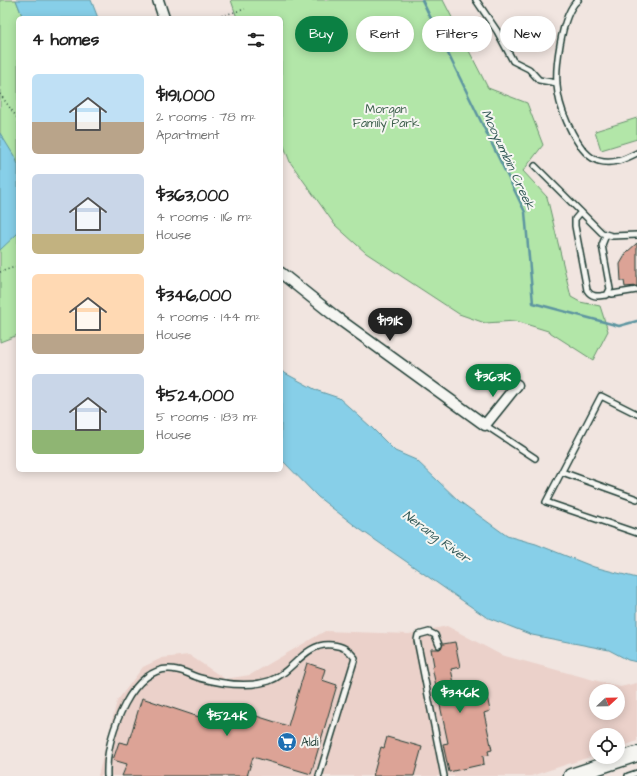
<!DOCTYPE html>
<meta charset="utf-8">
<style>
body{margin:0;font-family:"Architects Daughter",sans-serif;background:#f2f2f2;color:#222;height:100vh;display:flex;flex-direction:column;font-size:15px;white-space:nowrap}
*{box-sizing:border-box;margin:0}
p{font-size:13px;color:#767676}
.icon{flex:none;width:22px;height:22px;fill:none;stroke:currentColor;stroke-width:2;stroke-linecap:round;stroke-linejoin:round}
.map{position:relative;flex:1;overflow:hidden}
.drawer{position:absolute;left:16px;top:16px;width:267px;height:456px;display:flex;flex-direction:column;background:#fff;border-radius:6px;box-shadow:0 2px 10px #0003}
.drawer>*{flex:none}
.top-card{position:absolute;left:295px;top:16px;width:282px;height:36px;display:flex;gap:8px}
.needle{width:26px;rotate:68deg}
.buttons{position:absolute;left:589px;top:684px;display:grid;gap:8px}
.buttons a{display:grid;place-items:center;width:36px;height:36px;border-radius:50%;background:#fff;box-shadow:0 2px 10px #0003;font-size:20px}
.price{position:absolute;translate:-50% -34px;padding:0 9px;border-radius:14px;background:#0b8043;color:#fff;font-size:13px;line-height:26px;filter:drop-shadow(0 1px 2px #0008)}
.price::after{content:'';position:absolute;left:50%;top:24px;width:12px;height:9px;margin-left:-6px;background:inherit;clip-path:polygon(0 0,100% 0,50% 100%)}
.price.on{background:#222;color:#fff}
ul{padding:0;list-style:none}
li{display:flex;align-items:center;gap:12px;height:100px;padding:0 16px}
li span{display:grid;place-items:center;flex:none;width:112px;height:80px;border-radius:6px;color:#555}
li>.icon{margin-inline-start:auto}
span .icon{width:48px;height:48px;fill:#fffc;stroke-width:1}
li b{font-size:17px}
h2{display:flex;justify-content:space-between;align-items:center;height:48px;padding:0 16px;font-size:17px}
.pill{padding:0 14px;border-radius:18px;background:#fff;box-shadow:0 2px 10px #0003;font-size:14px;line-height:36px}
.pill.on{background:#0b8043;color:#fff}
.map>svg:first-child{display:block}
.built{fill:#ebd1ca;fill-rule:evenodd}
.green{fill:#b2e6a8;stroke:#68926e}
.water{fill:#87cfe8;stroke:#5d95a0}
.lines{fill:none;stroke-linecap:round;stroke-linejoin:round}
.stream{stroke:#5d95a0;stroke-width:2.5}
.building{fill:#dca396;stroke:#1f3d34}
.lane-casing{stroke:#1f3d34;stroke-width:8}
.street-casing{stroke:#1f3d34;stroke-width:13}
.secondary-casing{stroke:#1f3d34;stroke-width:17}
.path{stroke:#1f3d34;stroke-width:1.5;stroke-dasharray:1 3;stroke-linecap:butt}
.lane{stroke:#f6f6f2;stroke-width:5}
.street{stroke:#f6f6f2;stroke-width:10}
.secondary{stroke:#f6f6f2;stroke-width:14}
.labels{text-anchor:middle;stroke-width:4;stroke-linejoin:round;paint-order:stroke}
.park-label{font-size:12px;fill:#3c5f4b;stroke:#f6f6f2}
.poi-label{font-size:12px;fill:#1f3d34;stroke:#f6f6f2;text-anchor:start}
.water-label{font-size:13px;font-style:italic;fill:#345a58;stroke:#f6f6f2}
</style>
<div class="map">
<svg width="637" height="776" viewBox="0 0 637 776">
<rect width="100%" height="100%" fill="#f1e5e0"/>
<filter id="ink" filterUnits="userSpaceOnUse"><feTurbulence type="fractalNoise" baseFrequency=".025" numOctaves="2"/><feDisplacementMap in="SourceGraphic" scale="8" xChannelSelector="R" yChannelSelector="G"/><feConvolveMatrix kernelMatrix="1 2 1 2 8 2 1 2 1" color-interpolation-filters="sRGB"/></filter>
<g filter="url(#ink)">
<path class="built" d="M447,626l54,29 119,32 17,-4v58l-19,7v-13h-22v20l-65,21h-433l19,-75 26,-34 19,-9 27,-3 36,24 25,-4 75,-44 84,3zM596,691h22v22h-22z"/>
<path class="green" d="M0,0h16l7,18h-5v317l-18,7z
M231,0h212l45,88 39,15 16,42 -20,26 24,26 24,100 9,5 20,4 8,25 -15,29 -45,-29 -32,-10 -31,2 -26,-9 -93,-61 -31,-28 -45,-63 -9,-24v-120h-44z
M637,118v21l-36,11 -6,-19z"/>
<path class="water" d="M16,0h75l7,18h-75z
M0,133l16,26 2,6v68l-18,17z
M281,371l37,20 21,7 32,29 24,24 21,9 43,41 48,35 29,8 58,23 43,11v84l-9,-2 -19,-10 -77,-15 -46,-18 -128,-89 -40,-31 -37,-38z"/>
<g class="lines">
<path class="stream" d="M422,0l103,212 8,91 86,23 18,-5"/>
</g>
<path class="building" d="M637,243v43l-12,1 -1,-6h-3l-1,-17 7,-12z
M455,642l5,25 -9,2 6,28 29,-6 4,20 -6,2 8,37 -4,1 1,4 -6,1 1,8 -35,8 -6,-28 5,-1 -16,-76 2,-1 -3,-17h9l3,-5z
M307,663l18,6 -3,11 15,5 -26,89 -58,-17 -6,19h-125l5,-12 -14,-4 6,-18 9,2 14,-46 72,24 4,-18 70,22z
M387,737l35,10 -8,29h-41l8,-29 3,1z"/>
<g class="lines">
<g class="lane-casing">
<path id="lane" d="M476,0l21,31 16,30 16,8 10,11 18,3
M578,0c-17,14 -24,72 -20,93 3,20 21,63 41,68 14,4 26,-2 38,-8
M535,166l67,67 10,3 25,-1
M581,212l-6,7v7l12,64c5,8 11,6 20,5l3,-6 -8,-44 4,-10
M609,293l3,1 25,-4
M637,414l-36,-18 -55,106 91,31
M485,425l50,33
M562,472l75,27
M439,645l-4,-10 -6,-3 -11,3 -1,5 27,136
M107,776c-1,-27 6,-49 18,-72 10,-19 28,-40 52,-34 8,1 15,6 23,8 22,6 47,10 69,3 24,-8 35,-39 63,-36 11,1 17,5 23,13l-36,118
M628,776l9,-3"/>
</g>
<g class="street-casing">
<path id="street" d="M158,0l6,18
M281,273l55,44 149,108 32,-40"/>
</g>
<g class="secondary-casing">
<path id="secondary" d="M571,776l66,-22"/>
</g>
<path class="path" d="M214,18l31,-9
M0,94l18,25
M0,272l18,-6"/>
<use href="#lane" class="lane"/>
<use href="#street" class="street"/>
<use href="#secondary" class="secondary"/>
</g>
</g>
<defs>
<g id="supermarket-disc" transform="scale(1)"><circle r="9.5" fill="#1f6fb2" stroke="#f6f6f2"/><path d="M-6-5.5h2.5l.6 2H6L4.5 2H-2.5L-4.4-4H-6ZM-1.5 3.2a1.3 1.3 0 1 0 .1 0ZM3 3.2a1.3 1.3 0 1 0 .1 0Z" fill="#fff"/></g>
</defs>
<g fill-rule="evenodd">
<use href="#supermarket-disc" x="287" y="742"/>
</g>
<g class="labels">
<g class="park-label">
<text x="386" y="113">Morgan<tspan x="386" dy="14">Family Park</tspan></text>
</g>
<g class="poi-label">
<text x="301" y="746">Aldi</text>
</g>
<g class="water-label">
<text transform="translate(509 159) rotate(65)" y="5">Mooyumbin Creek</text>
<text transform="translate(437 536) rotate(36)" y="5">Nerang River</text>
</g>
</g>
</svg>
<div class="buttons">
<a><svg class="needle" viewBox="-14 -14 28 28"><path d="M0-13l5 13h-10z" fill="#e53935"/><path d="M0 13l5-13h-10z" fill="#767676"/></svg></a>
<a><svg class="icon" aria-label="locate" viewBox="0 0 24 24"><circle cx="12" cy="12" r="6"/><path d="M12 2v4M12 18v4M2 12h4M18 12h4"/></svg></a>
</div>
<b class="price on" style="left:390px;top:342px">$191K</b>
<b class="price" style="left:493px;top:398px">$363K</b>
<b class="price" style="left:460px;top:714px">$346K</b>
<b class="price" style="left:227px;top:737px">$524K</b>
<div class="top-card">
<a class="pill on">Buy</a>
<a class="pill">Rent</a>
<a class="pill">Filters</a>
<a class="pill">New</a>
</div>
<section class="drawer">
<h2>4 homes<svg class="icon" aria-label="filters" viewBox="0 0 24 24"><path d="M4 7h16M4 17h16"/><circle cx="9" cy="7" r="2"/><circle cx="15" cy="17" r="2"/></svg></h2>
<ul>
<li><span style="background:linear-gradient(#bfe0f5 60%,#b9a48a 0)"><svg class="icon" aria-label="home" viewBox="0 0 24 24"><path d="M3 11l9-7 9 7M6 9v11h12V9"/></svg></span><div><b>$191,000</b><p>2 rooms · 78 m²</p><p>Apartment</p></div></li>
<li><span style="background:linear-gradient(#c9d6e8 75%,#c2b280 0)"><svg class="icon" aria-label="home" viewBox="0 0 24 24"><path d="M3 11l9-7 9 7M6 9v11h12V9"/></svg></span><div><b>$363,000</b><p>4 rooms · 116 m²</p><p>House</p></div></li>
<li><span style="background:linear-gradient(#ffd9b3 75%,#b9a48a 0)"><svg class="icon" aria-label="home" viewBox="0 0 24 24"><path d="M3 11l9-7 9 7M6 9v11h12V9"/></svg></span><div><b>$346,000</b><p>4 rooms · 144 m²</p><p>House</p></div></li>
<li><span style="background:linear-gradient(#c9d6e8 70%,#8fb573 0)"><svg class="icon" aria-label="home" viewBox="0 0 24 24"><path d="M3 11l9-7 9 7M6 9v11h12V9"/></svg></span><div><b>$524,000</b><p>5 rooms · 183 m²</p><p>House</p></div></li>
</ul>
</section>
</div>
